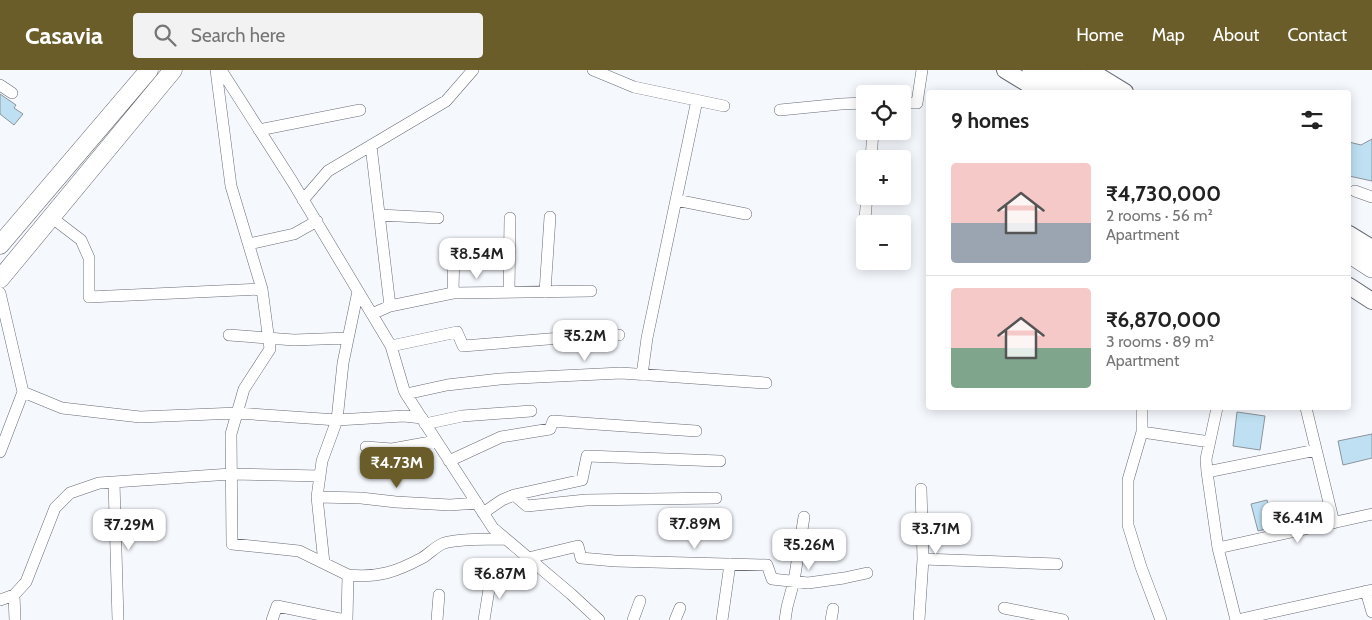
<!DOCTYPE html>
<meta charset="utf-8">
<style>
body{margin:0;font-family:Cabin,sans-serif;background:#f2f2f2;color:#222;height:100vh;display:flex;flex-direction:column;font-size:19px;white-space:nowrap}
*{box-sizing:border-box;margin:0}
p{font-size:16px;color:#767676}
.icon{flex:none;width:28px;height:28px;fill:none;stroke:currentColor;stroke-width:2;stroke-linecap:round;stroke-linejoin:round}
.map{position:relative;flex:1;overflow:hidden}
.drawer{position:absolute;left:926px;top:20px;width:425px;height:320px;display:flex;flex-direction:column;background:#fff;border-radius:5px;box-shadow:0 2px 12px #0003}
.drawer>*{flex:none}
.buttons{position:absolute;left:856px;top:15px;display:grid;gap:10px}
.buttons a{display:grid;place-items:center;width:55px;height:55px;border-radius:5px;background:#fff;box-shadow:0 2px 12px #0003;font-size:25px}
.price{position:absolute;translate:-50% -42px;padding:0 11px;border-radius:10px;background:#fff;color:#222;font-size:16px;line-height:32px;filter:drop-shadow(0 1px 2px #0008)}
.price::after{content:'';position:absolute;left:50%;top:30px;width:15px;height:11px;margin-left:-8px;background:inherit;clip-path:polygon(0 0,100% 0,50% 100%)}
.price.selected{background:#6a5d2a;color:#fff}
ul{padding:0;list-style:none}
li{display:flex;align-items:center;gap:15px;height:125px;padding:0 25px}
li+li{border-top:1px solid #e0e0e0}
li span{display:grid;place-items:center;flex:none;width:140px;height:100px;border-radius:5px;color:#555}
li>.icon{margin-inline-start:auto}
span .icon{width:60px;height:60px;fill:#fffc;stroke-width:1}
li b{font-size:21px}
h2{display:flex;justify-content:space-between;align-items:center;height:60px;padding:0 25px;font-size:21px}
header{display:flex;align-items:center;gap:30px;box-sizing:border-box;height:70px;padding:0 25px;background:#6a5d2a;color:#fff}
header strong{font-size:24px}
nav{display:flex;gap:28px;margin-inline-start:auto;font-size:18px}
.search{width:350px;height:45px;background:#f2f2f2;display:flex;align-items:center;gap:12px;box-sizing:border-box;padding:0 18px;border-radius:5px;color:#767676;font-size:19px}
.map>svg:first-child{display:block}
.building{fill:#bfe0f3;stroke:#8b949a}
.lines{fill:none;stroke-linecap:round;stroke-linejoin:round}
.street-casing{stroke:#686b74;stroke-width:12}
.secondary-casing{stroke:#686b74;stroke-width:18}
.primary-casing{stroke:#686b74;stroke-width:19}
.highway-casing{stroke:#686b74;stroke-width:22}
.street{stroke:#fff;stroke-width:11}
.secondary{stroke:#fff;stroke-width:16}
.primary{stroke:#fff;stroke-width:18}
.highway{stroke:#fff;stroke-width:21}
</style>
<header>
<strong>Casavia</strong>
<div class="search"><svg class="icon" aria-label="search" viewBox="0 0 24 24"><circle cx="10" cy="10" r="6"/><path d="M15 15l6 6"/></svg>Search here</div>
<nav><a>Home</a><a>Map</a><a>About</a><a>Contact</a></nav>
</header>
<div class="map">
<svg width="1372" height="550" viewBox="0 0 1372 550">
<rect width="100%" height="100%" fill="#f5f8fd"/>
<path class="building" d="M0,24l16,11 -2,3 9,6 -9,11 -14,-11z
M1372,69v42l-23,-5v-34l12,3z
M1237,342l28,4 -5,34 -27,-4z
M1372,364v24l-29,7 -5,-24z
M1267,430l7,27 -16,4 -7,-27z"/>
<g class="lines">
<g class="street-casing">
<path id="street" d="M216,0l15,116 31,103 8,60 -26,40 -13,45 1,110 67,7 49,24 -1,45
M221,0l71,111 99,165 13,44 2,4 87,134 78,66 28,26
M593,0l41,17 90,19
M0,15l12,8
M902,33h15l5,-33
M780,40l61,-6 24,-1
M259,60l101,-20
M371,76l19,160
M871,89l2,-28
M1355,121l17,6
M303,130l25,-29 118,-70 27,-31
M676,130l70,14
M380,145l58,3
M51,147l30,23 8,18v39l173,-8
M864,160l3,-34
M249,174l45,-10 23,-13
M509,222l1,-74
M545,222l5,-75
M0,223l23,99 39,16 78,9 97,-4 100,7 67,-4 18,2
M453,223l1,-45
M372,244l18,-8 63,-13 138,-2
M229,265l65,5 54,-2
M391,276l66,-14 6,14 135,-11h21
M642,305l5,-37 50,-238
M406,324l41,-9 53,-6 121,-6 145,10
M1142,338v24l-14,48v45l13,42 20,53
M1217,338l-11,51 1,13 11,76 18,72
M1306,338l28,115
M425,354l37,-8 69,-5
M1142,362l68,10
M366,377l26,2 44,-8
M0,382l23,-60
M449,391l52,-24 49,-8 3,-8 143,10
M1207,402l109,-22
M114,412l4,138
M514,425l13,11 59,-6 130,-2
M317,427l44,1 35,4 54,3 27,-2
M483,443l19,-13 12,-5 68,-15 5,-24 133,5
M1218,478l154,-34
M528,488l50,-12 3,12 34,3 152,4 5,14 36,4 36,-5 23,-5
M923,489l134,5
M324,493l-7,-66 5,-36 15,-41 6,-57 15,-72
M348,505c30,3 48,-3 74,-17 7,-4 14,-12 22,-15 20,-5 42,-3 62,-4
M1366,521l6,21
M14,525l1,25
M0,530l14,-5 12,-13 29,-74 15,-15 29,-10 132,-9 89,2
M1004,538l59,12
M272,550l5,-14 68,14
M437,550l2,-25
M484,550l7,-43
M633,550l7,-19
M675,550l5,-12
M722,550l8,-56
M785,550l2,-13 7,-26 10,-64
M831,550l2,-11
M919,550l4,-61 -2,-70
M1237,550l135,-30"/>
</g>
<g class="secondary-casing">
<path id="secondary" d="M1005,0l36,22
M1089,0l36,22
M1349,164l23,14
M1349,216l23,15"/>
</g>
<g class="primary-casing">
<path id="primary" d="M0,175l149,-175
M0,209l173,-209"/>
</g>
<g class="highway-casing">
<path id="highway" d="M1033,0l37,22
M1060,0l37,22
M1349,182l23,15"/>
</g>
<use href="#street" class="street"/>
<use href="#secondary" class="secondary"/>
<use href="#primary" class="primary"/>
<use href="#highway" class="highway"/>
</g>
</svg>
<div class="buttons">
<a><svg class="icon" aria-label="locate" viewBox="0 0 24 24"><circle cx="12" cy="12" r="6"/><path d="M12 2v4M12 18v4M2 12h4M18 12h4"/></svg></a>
<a>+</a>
<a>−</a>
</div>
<b class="price" style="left:477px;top:210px">₹8.54M</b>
<b class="price" style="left:585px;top:292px">₹5.2M</b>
<b class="price selected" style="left:397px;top:419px">₹4.73M</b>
<b class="price" style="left:1298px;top:474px">₹6.41M</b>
<b class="price" style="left:695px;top:480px">₹7.89M</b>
<b class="price" style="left:129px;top:481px">₹7.29M</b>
<b class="price" style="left:936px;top:485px">₹3.71M</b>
<b class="price" style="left:809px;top:501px">₹5.26M</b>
<b class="price" style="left:500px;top:530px">₹6.87M</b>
<section class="drawer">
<h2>9 homes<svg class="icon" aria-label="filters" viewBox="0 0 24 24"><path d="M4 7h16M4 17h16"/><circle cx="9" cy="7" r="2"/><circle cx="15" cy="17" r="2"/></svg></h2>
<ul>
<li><span style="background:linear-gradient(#f6c9c9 60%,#9aa5b1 0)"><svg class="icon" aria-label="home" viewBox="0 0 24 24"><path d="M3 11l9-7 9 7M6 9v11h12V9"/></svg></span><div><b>₹4,730,000</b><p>2 rooms · 56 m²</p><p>Apartment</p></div></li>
<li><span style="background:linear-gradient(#f6c9c9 60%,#7fa58c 0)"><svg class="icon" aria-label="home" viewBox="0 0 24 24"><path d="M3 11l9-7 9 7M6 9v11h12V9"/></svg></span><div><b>₹6,870,000</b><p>3 rooms · 89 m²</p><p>Apartment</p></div></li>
</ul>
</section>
</div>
